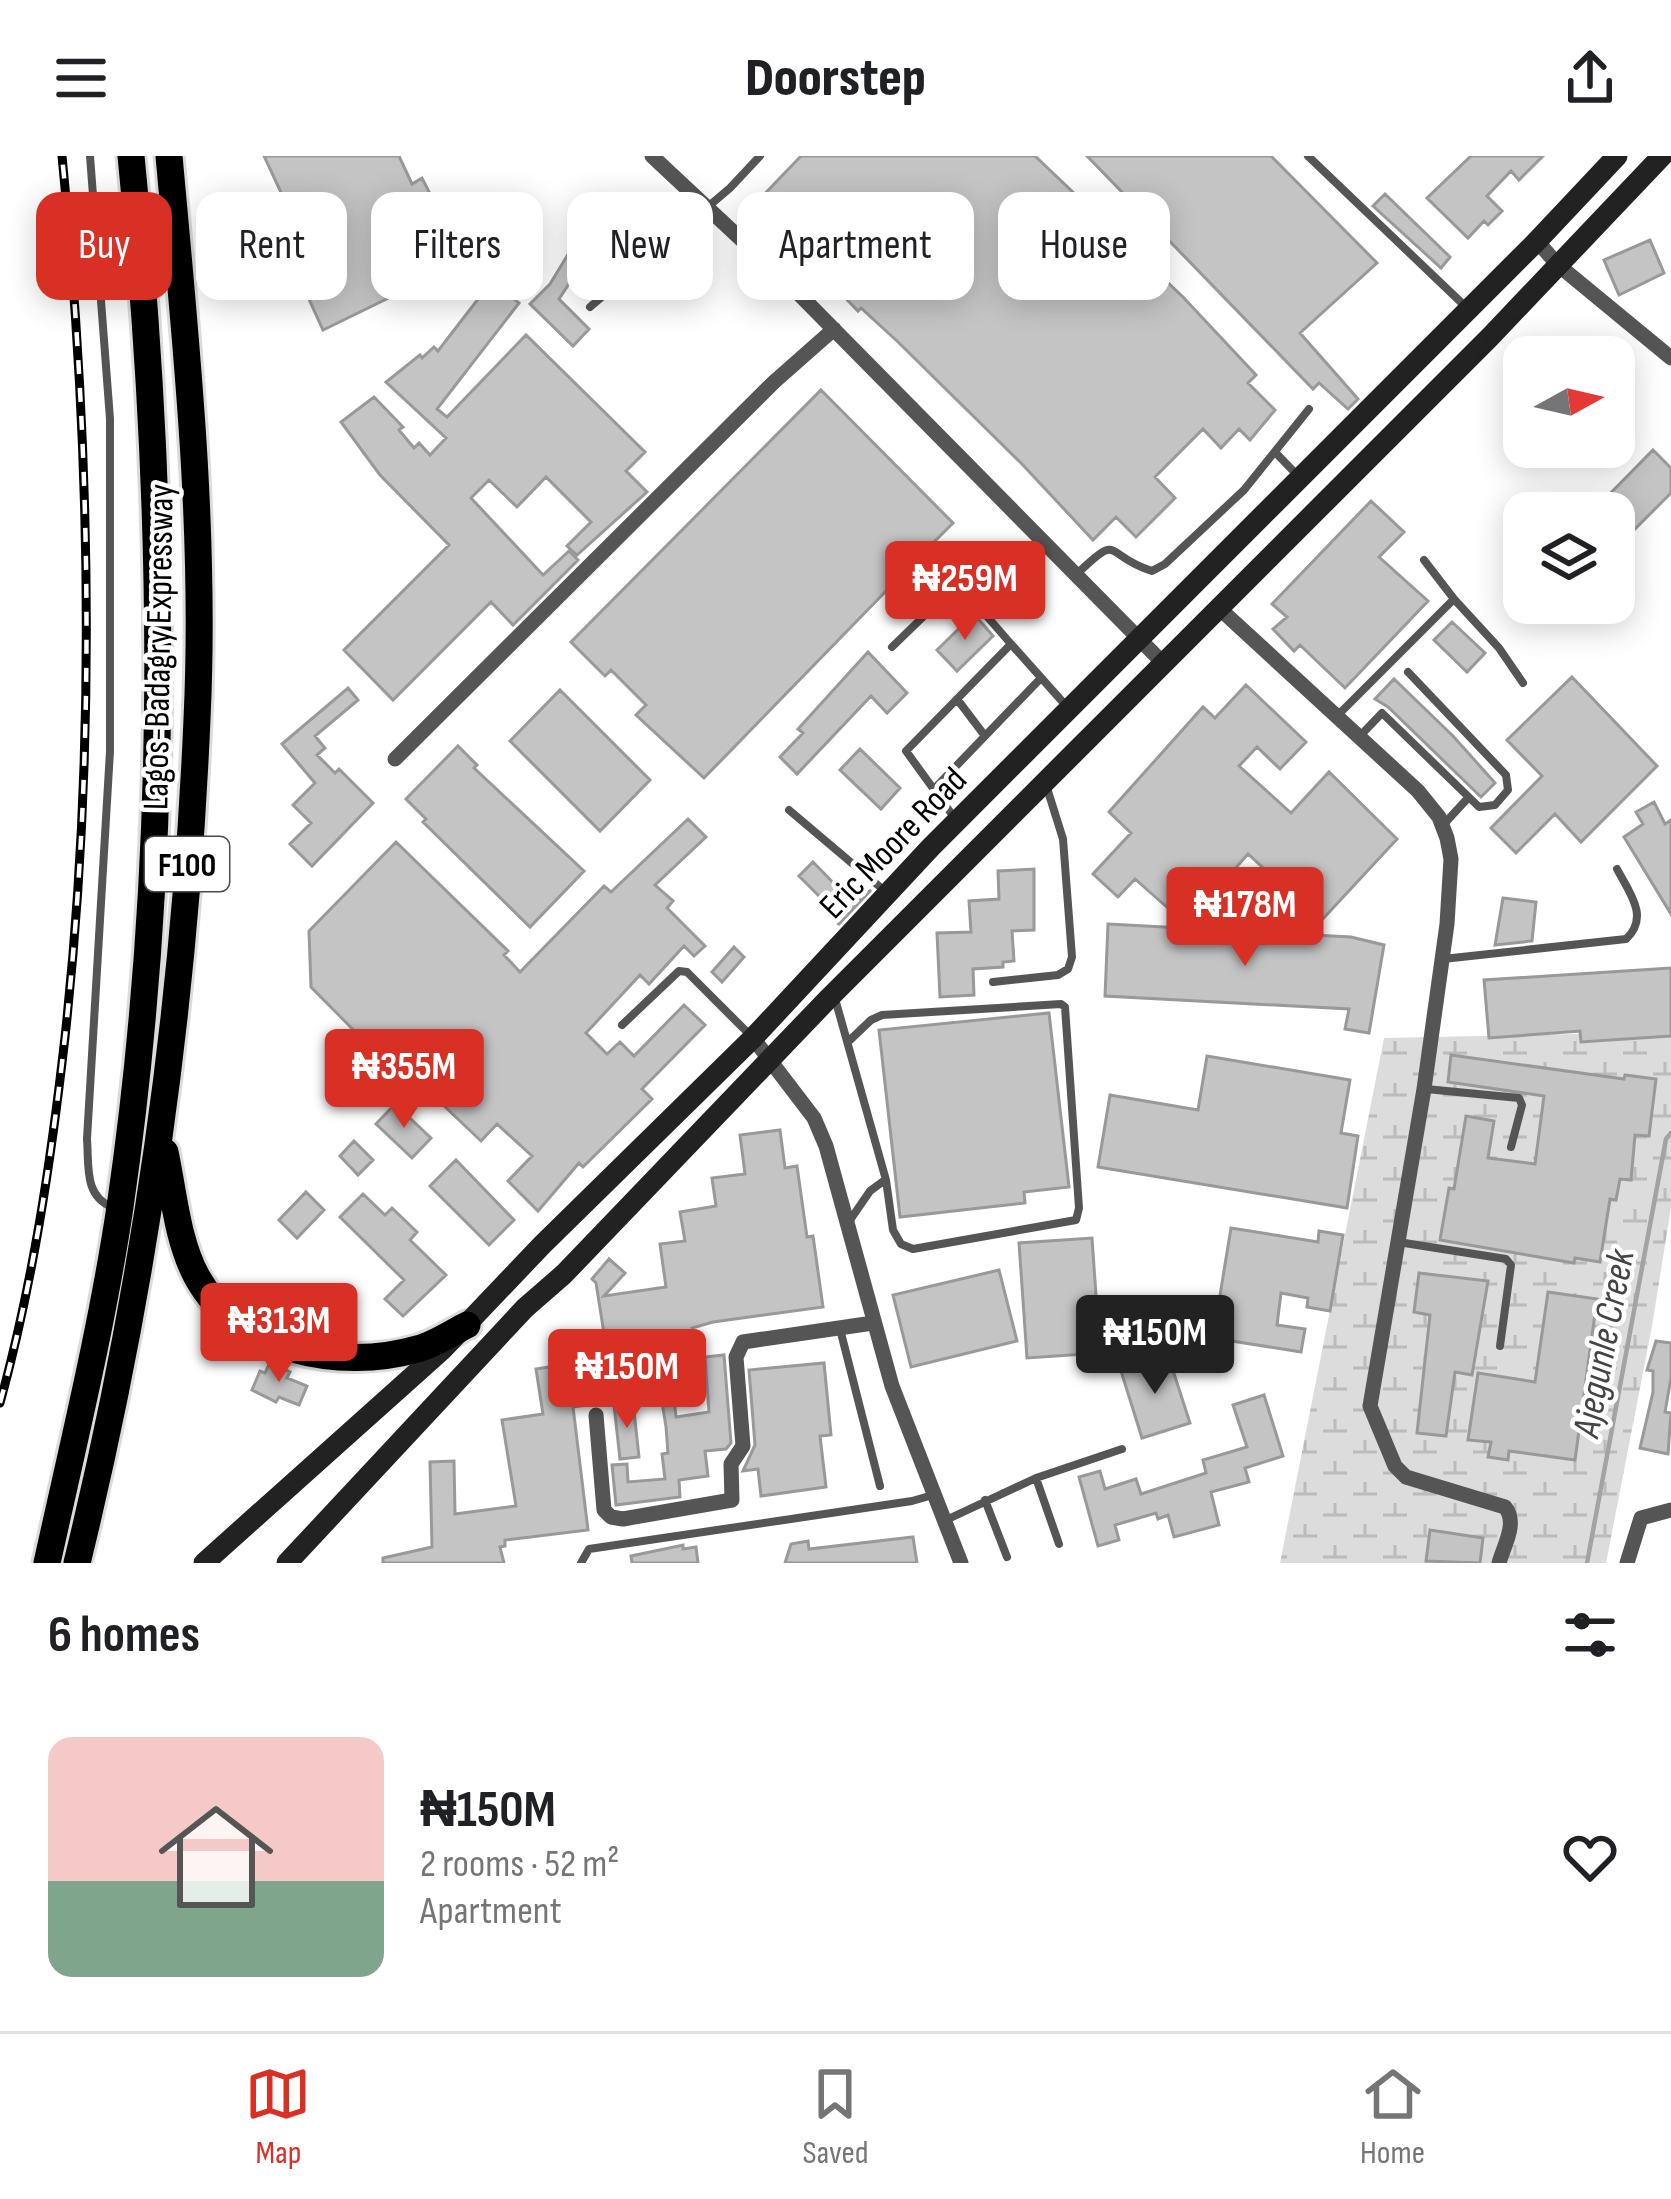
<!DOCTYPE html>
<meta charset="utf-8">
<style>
body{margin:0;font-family:"Sofia Sans Condensed",sans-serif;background:#f2f2f2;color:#202124;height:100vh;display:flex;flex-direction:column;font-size:45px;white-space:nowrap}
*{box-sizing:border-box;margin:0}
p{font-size:39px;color:#757577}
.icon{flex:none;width:66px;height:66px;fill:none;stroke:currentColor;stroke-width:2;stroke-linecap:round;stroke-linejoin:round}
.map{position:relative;height:1407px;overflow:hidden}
.details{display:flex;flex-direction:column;background:#fff;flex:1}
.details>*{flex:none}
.top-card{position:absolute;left:36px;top:36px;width:1599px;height:108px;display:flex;gap:24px}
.needle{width:78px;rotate:82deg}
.buttons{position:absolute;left:1503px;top:180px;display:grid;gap:24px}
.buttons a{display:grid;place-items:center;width:132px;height:132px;border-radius:24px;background:#fff;box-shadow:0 6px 30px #0003;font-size:60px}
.price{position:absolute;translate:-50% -102px;padding:0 27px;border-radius:12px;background:#d93025;color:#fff;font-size:39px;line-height:78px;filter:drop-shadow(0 3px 6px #0008)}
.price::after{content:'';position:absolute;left:50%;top:72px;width:36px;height:27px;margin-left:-18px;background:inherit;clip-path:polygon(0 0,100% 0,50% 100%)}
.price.on{background:#222;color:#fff}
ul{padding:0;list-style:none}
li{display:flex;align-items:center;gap:36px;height:300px;padding:0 48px}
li+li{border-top:3px solid #e0e0e0}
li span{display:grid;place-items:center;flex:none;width:336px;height:240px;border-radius:24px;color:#555}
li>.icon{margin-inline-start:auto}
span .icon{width:144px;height:144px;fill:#fffc;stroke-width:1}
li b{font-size:51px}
h2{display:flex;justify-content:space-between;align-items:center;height:144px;padding:0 48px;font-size:51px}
.tag{padding:0 42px;border-radius:24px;background:#fff;box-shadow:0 6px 30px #0003;font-size:42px;line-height:108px}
.tag.on{background:#d93025;color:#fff}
header{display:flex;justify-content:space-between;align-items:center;height:156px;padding:0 48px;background:#fff;font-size:54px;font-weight:800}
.menu{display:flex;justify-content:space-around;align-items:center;height:168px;border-top:3px solid #e0e0e0;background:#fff;font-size:33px;color:#757577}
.menu a{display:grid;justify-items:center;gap:6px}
.menu .on{color:#d93025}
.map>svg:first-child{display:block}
.wetland{fill:url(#wetland-marsh)}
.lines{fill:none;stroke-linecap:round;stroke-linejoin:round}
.stream{stroke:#a3a3a3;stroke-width:4.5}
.building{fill:#c4c4c4;stroke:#999;stroke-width:3}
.highway-casing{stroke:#dbdbdb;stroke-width:33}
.lane{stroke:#555;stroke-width:8}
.street{stroke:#555;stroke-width:15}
.secondary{stroke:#222;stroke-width:21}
.highway{stroke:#000;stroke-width:27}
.rail-casing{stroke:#000;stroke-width:9}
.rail{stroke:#fff;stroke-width:4.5;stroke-dasharray:14;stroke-linecap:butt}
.labels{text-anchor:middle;stroke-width:9;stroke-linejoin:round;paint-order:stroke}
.shield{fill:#fff;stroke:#4c4c4c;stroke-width:3}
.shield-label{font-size:33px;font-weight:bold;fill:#000}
.street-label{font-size:36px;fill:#000;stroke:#fff}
.water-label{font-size:39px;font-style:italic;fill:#444;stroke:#fff}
</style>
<header><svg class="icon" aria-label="menu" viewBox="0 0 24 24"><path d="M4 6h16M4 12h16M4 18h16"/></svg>Doorstep<svg class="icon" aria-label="share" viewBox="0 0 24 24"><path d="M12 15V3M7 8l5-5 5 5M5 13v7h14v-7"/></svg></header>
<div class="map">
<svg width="1671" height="1407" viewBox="0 0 1671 1407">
<defs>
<pattern id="wetland-marsh" width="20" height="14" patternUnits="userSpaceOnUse" patternTransform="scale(3)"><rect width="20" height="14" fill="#dcdcdc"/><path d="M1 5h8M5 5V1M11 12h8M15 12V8" fill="none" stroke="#bbb"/></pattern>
</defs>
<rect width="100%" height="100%" fill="#fff"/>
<path class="wetland" d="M1671,876v176l-19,118 -46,237h-326l104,-525z"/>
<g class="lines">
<path class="stream" d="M1587,1407l79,-424 5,-6"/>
</g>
<path class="building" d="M264,0h135l13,28 10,-6 24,47 -49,24 13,26 -9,5 6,9 -84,41 -15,-33 18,-8z
M801,0h234l148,141 73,78 -8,8 27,27 -25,30 -11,-11 -18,19 -18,-19 -48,48 20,21 -39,39 -20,-20 -23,23 -72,-77 -124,-122 -36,-33 -3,3 -30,-31 3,-3 -76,-73z
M1087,0h184l106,107 -77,70 58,66 -10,10 -29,-26 -6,6z
M1471,0h72l-24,24 -8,-9 -24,25 15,15 -14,14 -4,-4 -16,17 -41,-40z
M1385,38l65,63 -9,11 -68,-62z
M581,77l15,10 -37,56 30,30 -16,17 -43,-42 20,-20z
M1650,84l14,33 -45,22 -15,-35z
M492,125l27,22 -82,106 10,8 79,-82 119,117 -19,19 21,21 -70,63 -10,-9 24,-24 -45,-45 -29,30 -28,-27 -18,18 72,77 26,-24 9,9 -65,65 -22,-23 -98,98 -49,-50 105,-105 -69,-70 -39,-53 33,-25 29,30 -4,3 15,18 5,-5 11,12 16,-17 -60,-56 34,-27 2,3 12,-11 4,4z
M821,234l132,133 -32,32 27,26 -34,33 -26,-25 -184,189 -68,-63 10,-10 -35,-35 -6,6 -34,-34z
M1653,294l18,18v25l-44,44 -13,-13v-11h-10l-7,-6z
M1371,345l33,31 -25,25 49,44 -83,87 -45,-43 -6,6 -21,-22 14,-12 -15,-13z
M974,458l19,22 -36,35 -20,-21z
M1452,466l33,31 -18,19 -33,-32z
M868,496l39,41 -20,20 -16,-17 -74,78 -17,-17 23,-24 -5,-4z
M1572,521l85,89 -76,76 -26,-28 -39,39 -25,-25 51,-52 -35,-36z
M1394,523l59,57 42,47 -14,14 -93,-90 -13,-8z
M1246,529l60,57 -26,27 -23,-22 -18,19 52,47 38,-41 68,67 -76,82 -73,-67 -62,70 -51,-45 -17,18 -25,-23 38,-41 -22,-21 94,-105 12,11z
M348,532l10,12 -43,36 10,12 -8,7 18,18 4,-4 34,34 -61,63 -22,-22 21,-21 -18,-18 22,-22 -33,-39z
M560,534l90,90 -50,51 -90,-90z
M458,590l19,19 -3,3 110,103 -54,56 -107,-105 3,-3 -20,-20z
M860,593l40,39 -19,21 -41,-39z
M1654,646l11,22 6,-4v94l-47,-77 19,-13 -7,-12z
M688,663l18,18 -51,48 18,16 -6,7 38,38 -11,10 -10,-10 -35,38 -9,-9 -54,58 21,21 13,-12 14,14 50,-51 21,20 -63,64 10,10 -69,68 -4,-4 -41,48 -30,-30 24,-25 -35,-32 -16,17 -78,-74 -7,6 -85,-86 -2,-56 87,-89 112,109 -4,4 16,17 84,-86 7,6z
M813,706l41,42 17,-14 -33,35 3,-7 -42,-42z
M1034,713v61l-22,1 2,30 -11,1v5l-30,2 1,26 -34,2 -3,-64 34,-1 -2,-31 30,-2 -1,-28z
M1503,742l33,4 -4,39 -37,4z
M1108,768l243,13 33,8 -15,88 -24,-4 4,-20 -244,-13z
M734,791l10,10 -22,25 -10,-10z
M1671,812v68l-90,6 -1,-11 -91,7 -5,-58z
M1049,857l20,174 -45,5 1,11 -125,14 -21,-187z
M1451,899l173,24 1,-4 31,4 -7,57 -14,-1 -4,45 -11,-1 -4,21 -6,-1 -10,63 -25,-4 -1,5 -134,-23 9,-52 5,1 12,-73 28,5 -6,37 47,6 9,-68 -96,-14z
M1207,900l143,24 -9,53 17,3 -11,72 -249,-41 12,-72 88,15z
M395,948l36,34 -19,20 -36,-34z
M780,974l5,38 12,-2 10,71 6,-1 10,71 -110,15 -21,6 2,13 -26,4 8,72 33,-5 -4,-55 19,-2 7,88 -5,6 -21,2 3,25 -29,4 1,17 -64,8 -4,-40 15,-1 1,18 37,-3 -3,-25 6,-1 -2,-26 -6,-38 -38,5 -4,-26 34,-5 -3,-24 -43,7 -10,-63 -4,-4 17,-20 16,14 -21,23 62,-9 -6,-43 25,-3 -5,-29 36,-6 -4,-28 33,-4 -5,-39z
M354,985l19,19 -15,15 -18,-19z
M456,1004l58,60 -25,25 -59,-59z
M306,1036l18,18 -27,28 -18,-18z
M363,1038l22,21 7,-7 25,24 -7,8 36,35 -43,41 -18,-17 19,-19 -64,-63z
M1231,1072l87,14 1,-11 24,4 -13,76 -23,-4 1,-9 -27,-5 -4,32 28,4 -4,23 -88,-14z
M1092,1082l8,115 -73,5 -8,-115z
M999,1114l18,71 -106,26 -18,-72z
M1419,1117l69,8 -16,94 -17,-3 -9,64 -29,-3 13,-118 -16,-3z
M1548,1136l49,7 -22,161 -66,-9 -1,9 -20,-3 3,-15 -23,-2 10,-67 57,9z
M1656,1185l15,2v35l-6,34 6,1 -3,41 -28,-6 13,-56v-21l-6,-1z
M1168,1199l22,68 -48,15 -21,-67z
M594,1204l7,43 -28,4 15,123 -83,10v6l-5,1 4,16h-121v-5l49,-11 -2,-85 24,-1 1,53 61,-8 -14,-86 41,-6 -7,-45z
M270,1206l20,10 -3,6 20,8 -8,19 -20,-8 -3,5 -24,-12 8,-19 5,2z
M824,1207l7,72 -11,1 6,51 -65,9 -3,-27 -15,2 12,-26 -6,-75z
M1264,1239l19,61 -38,12 4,14 -38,10 8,33 -45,12 -6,-22 -10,4 -2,-6 -41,12 4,15 -21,6 -19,-69 21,-6 5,18 31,-10 5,15 65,-21 -3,-13 44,-13 -14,-42z
M633,1246l6,55 -19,2 -6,-54z
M1430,1374l53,8 -3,25 -54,-2z
M913,1381l4,26h-132l6,-19 17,-3 1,8z
M683,1389v4l13,-2 2,16h-66l-1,-7z"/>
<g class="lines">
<g class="highway-casing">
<path id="highway" d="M165,996c9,42 12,88 32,125 41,75 144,94 220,72 17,-4 34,-16 50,-24
M47,1407c26,-118 55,-236 73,-356 51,-350 46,-700 11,-1051
M77,1407c68,-277 108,-559 120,-844 9,-188 -11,-376 -28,-563"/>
</g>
<path class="lane" d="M90,0l20,263v332l-23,388c2,27 -3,57 25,68
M1308,0l159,152
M590,151l140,-119 30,-32
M1275,296l24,25
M1424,404l30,39
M1078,417c44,-42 25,-17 74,-2l13,-7 79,-74 65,-81
M892,491l66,-64 53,61
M957,543l28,37
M1338,559l116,-116 45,49 24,35
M1359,581l23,-24 97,94 16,-2 13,-15 -2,-15 -98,-103
M934,633l107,-111
M789,654l97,82
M956,664l-50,-69 105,-107 58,65
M1444,668l23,-25
M1443,803l183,-20c24,-22 3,-47 -9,-70
M993,826l65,-7 10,-6 4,-12 -9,-118 -16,-51
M834,839l52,185 7,50 8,14 12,5 163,-29 3,-12 -14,-201 -4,-3 -179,11 -11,5 -21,20
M622,869l57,-54 8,1 65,65
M1426,933l93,9 3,7 -11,42
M848,1067l22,-32 15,-11
M1398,1086l108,17 5,6 -11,81
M840,1173l40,157
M1036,1322l23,66
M985,1344l22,57
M946,1364l90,-42 86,-29
M581,1407l8,-14 323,-48 21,-6"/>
<path class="street" d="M652,0l139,130 374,379
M1537,85l20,23 114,94
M1220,453l198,182 21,26 8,21 4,21 -4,65 -23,165 -54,317 25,60 11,11 99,30c13,16 -1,38 -6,56
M395,603l379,-377 60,-53
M753,882l61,80 12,28 66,240 69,177
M596,1259l8,95 7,7 12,2 109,-19 -1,-36 12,-18 -7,-89 7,-15 130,-19
M1627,1407l14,-45 30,-8"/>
<path class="secondary" d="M204,1407l238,-213 100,-105 211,-207 178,-191 606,-606 80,-85
M287,1407l238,-255 39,-34 263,-274 663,-663 172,-181"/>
<use href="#highway" class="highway"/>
<g class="rail-casing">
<path id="rail" d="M0,1247c33,-120 51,-242 65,-366 32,-294 26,-588 -3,-881"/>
</g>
<use href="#rail" class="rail"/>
</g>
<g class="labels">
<rect class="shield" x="145" y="681" width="84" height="54" rx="9"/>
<g class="shield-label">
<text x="187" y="720">F100</text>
</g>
<g class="street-label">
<text transform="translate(157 491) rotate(-89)" y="13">Lagos-Badagry Expressway</text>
<text transform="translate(892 686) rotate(-46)" y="13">Eric Moore Road</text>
</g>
<g class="water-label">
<text transform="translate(1602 1187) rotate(-79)" y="14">Ajegunle Creek</text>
</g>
</g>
</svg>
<div class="buttons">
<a><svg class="needle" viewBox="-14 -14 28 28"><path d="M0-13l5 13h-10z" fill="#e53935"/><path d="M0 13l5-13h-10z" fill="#757577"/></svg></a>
<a><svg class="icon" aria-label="layers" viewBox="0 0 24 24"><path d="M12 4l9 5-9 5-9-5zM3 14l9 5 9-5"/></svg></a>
</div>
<b class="price" style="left:965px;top:487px">₦259M</b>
<b class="price" style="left:1245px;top:813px">₦178M</b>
<b class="price" style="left:404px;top:975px">₦355M</b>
<b class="price" style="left:279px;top:1229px">₦313M</b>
<b class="price on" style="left:1155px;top:1241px">₦150M</b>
<b class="price" style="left:627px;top:1275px">₦150M</b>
<div class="top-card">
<a class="tag on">Buy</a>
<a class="tag">Rent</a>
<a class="tag">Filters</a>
<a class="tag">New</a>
<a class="tag">Apartment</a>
<a class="tag">House</a>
</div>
</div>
<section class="details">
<h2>6 homes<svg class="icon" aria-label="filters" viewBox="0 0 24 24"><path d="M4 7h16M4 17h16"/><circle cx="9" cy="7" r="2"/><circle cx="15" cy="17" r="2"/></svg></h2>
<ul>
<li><span style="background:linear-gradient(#f6c9c9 60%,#7fa58c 0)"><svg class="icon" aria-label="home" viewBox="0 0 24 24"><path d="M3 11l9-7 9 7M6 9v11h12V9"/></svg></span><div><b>₦150M</b><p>2 rooms · 52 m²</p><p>Apartment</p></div><svg class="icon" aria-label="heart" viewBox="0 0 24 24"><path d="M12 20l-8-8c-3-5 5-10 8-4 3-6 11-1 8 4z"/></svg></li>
</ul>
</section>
<nav class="menu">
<a class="on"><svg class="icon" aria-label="map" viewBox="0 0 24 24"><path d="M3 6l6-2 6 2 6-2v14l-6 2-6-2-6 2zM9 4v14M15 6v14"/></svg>Map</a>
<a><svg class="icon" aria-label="saved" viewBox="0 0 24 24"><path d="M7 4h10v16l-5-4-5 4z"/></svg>Saved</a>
<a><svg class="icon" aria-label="home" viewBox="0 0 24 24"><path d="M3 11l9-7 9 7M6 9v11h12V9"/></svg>Home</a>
</nav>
